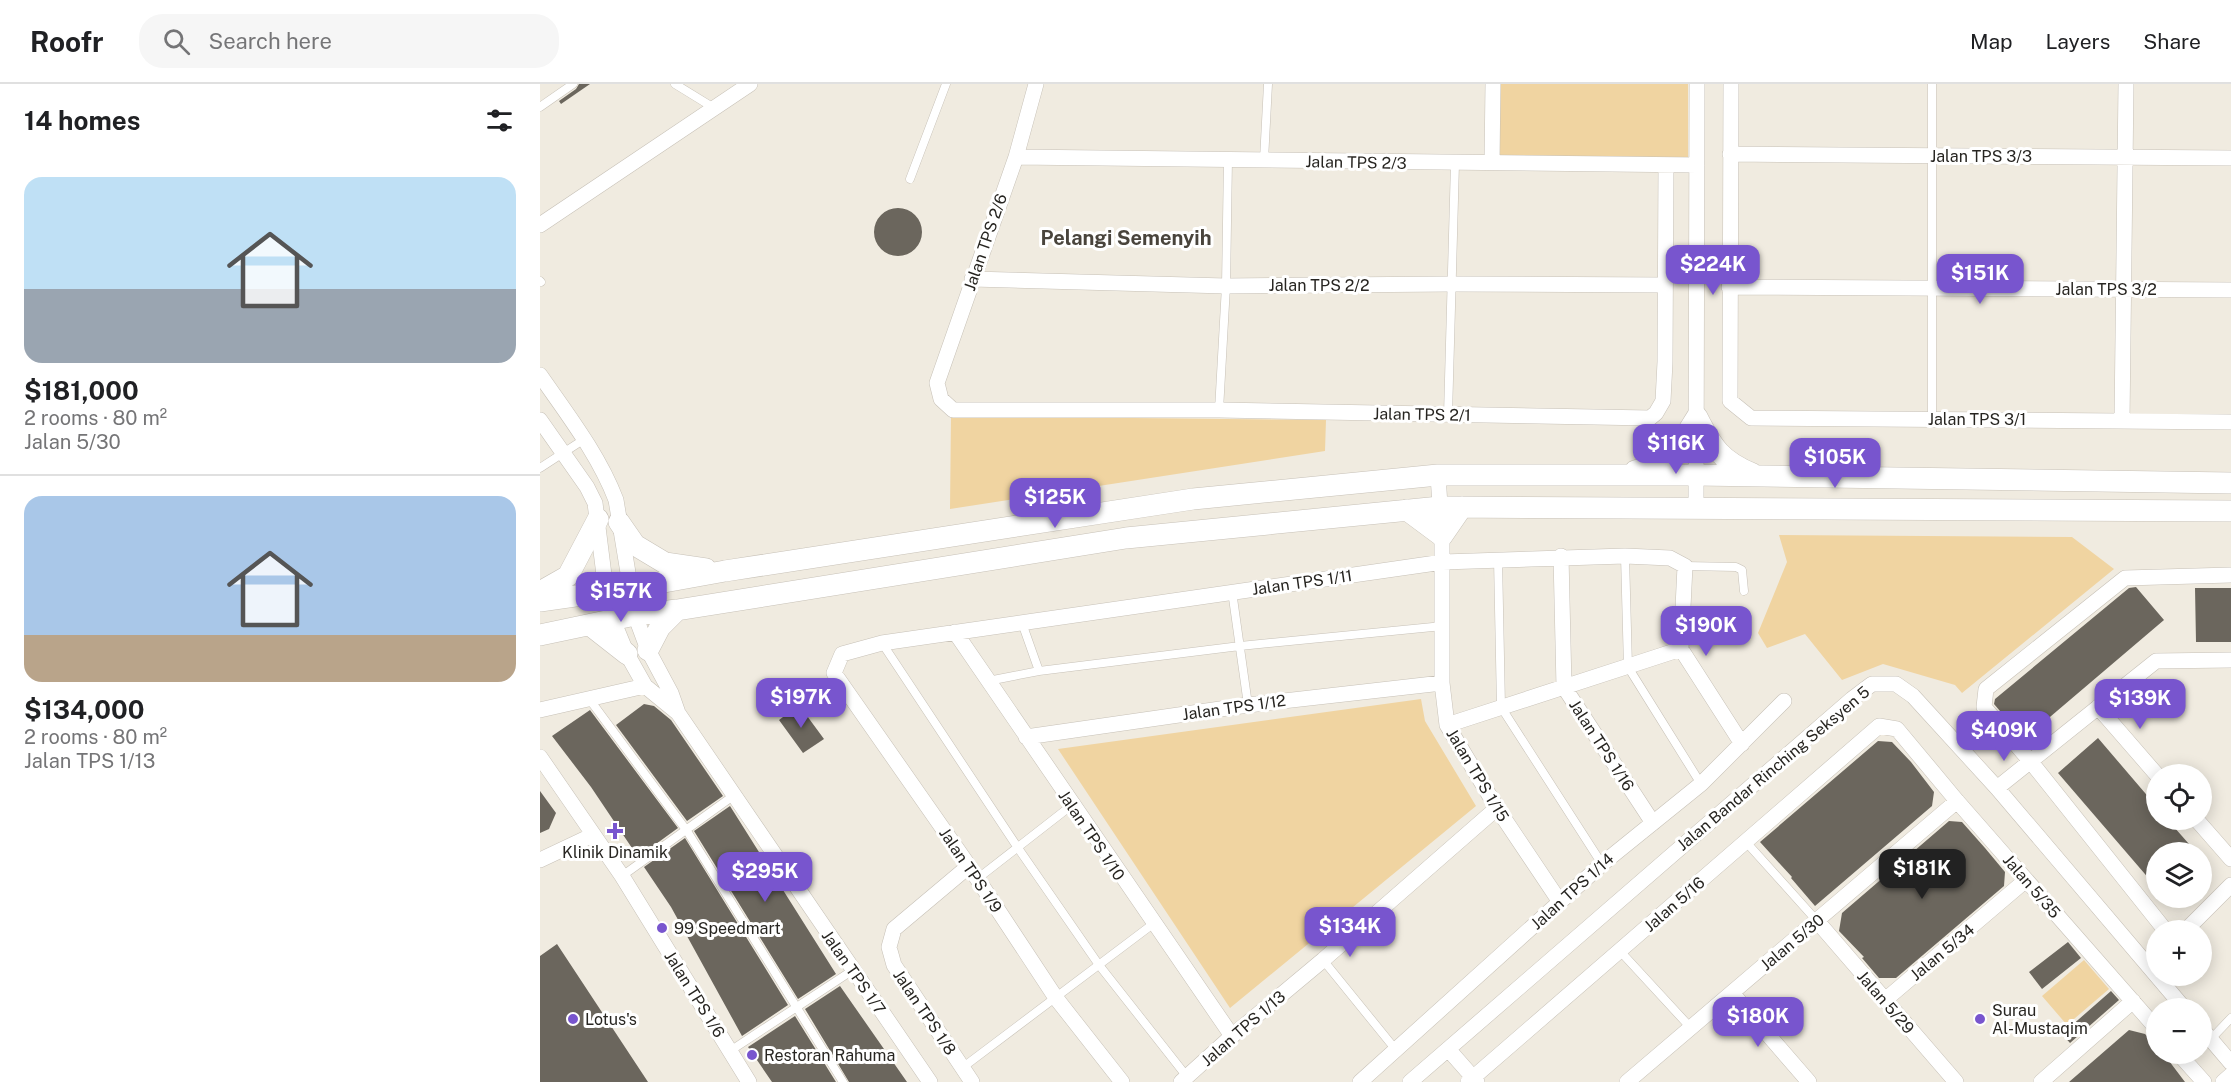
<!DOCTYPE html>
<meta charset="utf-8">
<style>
body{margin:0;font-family:"Public Sans",sans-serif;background:#f6f6f6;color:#202124;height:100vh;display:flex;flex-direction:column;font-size:22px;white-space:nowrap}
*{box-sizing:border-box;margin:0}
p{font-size:20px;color:#757577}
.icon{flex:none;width:33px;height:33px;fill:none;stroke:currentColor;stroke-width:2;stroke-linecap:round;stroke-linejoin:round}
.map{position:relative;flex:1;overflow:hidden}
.details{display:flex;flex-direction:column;background:#fff;width:540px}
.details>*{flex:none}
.controls{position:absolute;left:1606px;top:680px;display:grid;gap:12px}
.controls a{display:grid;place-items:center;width:66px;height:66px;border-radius:50%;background:#fff;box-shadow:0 3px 15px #0003;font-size:30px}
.price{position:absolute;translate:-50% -51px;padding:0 14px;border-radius:12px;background:#7855ce;color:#fff;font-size:20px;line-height:39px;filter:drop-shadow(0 2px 3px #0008)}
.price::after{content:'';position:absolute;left:50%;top:36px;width:18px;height:14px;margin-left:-9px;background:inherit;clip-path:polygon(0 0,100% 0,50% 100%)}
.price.current{background:#222;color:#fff}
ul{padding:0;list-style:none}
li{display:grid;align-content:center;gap:12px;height:318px;padding:0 24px}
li+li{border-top:2px solid #e0e0e0}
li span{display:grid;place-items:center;height:186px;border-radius:18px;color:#555}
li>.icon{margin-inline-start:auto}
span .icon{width:108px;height:108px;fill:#fffc;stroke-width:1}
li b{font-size:26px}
h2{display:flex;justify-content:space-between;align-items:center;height:72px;padding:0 24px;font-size:26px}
header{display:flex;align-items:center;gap:36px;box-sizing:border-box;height:84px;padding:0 30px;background:#fff;border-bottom:2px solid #e0e0e0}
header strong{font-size:28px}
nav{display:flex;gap:33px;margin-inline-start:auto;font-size:21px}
.search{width:420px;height:54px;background:#f6f6f6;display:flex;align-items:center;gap:15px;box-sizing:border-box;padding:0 21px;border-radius:24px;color:#757577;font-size:22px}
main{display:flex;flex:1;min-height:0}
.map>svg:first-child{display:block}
.green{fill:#f0d4a1}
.building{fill:#6b665d}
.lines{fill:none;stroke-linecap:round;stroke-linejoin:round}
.lane-casing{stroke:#c7c1b7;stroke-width:9}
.street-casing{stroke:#c7c1b7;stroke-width:16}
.secondary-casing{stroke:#c7c1b7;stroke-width:22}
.lane{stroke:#fff;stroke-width:8}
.street{stroke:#fff;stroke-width:15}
.secondary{stroke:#fff;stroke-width:21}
.poi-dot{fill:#7855ce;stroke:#fff;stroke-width:2}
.labels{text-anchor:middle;stroke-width:6;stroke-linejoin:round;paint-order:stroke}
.street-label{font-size:16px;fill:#272521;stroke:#fff}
.poi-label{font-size:16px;fill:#272521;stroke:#fff;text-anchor:start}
.quarter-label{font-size:20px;font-weight:bold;fill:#49443c;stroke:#fff}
</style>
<header>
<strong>Roofr</strong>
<div class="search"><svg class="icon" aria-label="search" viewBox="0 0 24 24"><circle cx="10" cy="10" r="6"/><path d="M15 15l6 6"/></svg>Search here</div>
<nav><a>Map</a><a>Layers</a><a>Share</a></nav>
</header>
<main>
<section class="details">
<h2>14 homes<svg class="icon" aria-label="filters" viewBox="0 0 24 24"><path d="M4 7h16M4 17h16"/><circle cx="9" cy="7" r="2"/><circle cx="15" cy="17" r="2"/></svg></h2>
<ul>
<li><span style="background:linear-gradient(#bfe0f5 60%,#9aa5b1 0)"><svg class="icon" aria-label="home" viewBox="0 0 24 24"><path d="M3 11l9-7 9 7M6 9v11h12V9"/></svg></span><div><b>$181,000</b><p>2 rooms · 80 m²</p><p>Jalan 5/30</p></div></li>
<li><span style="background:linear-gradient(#a9c7e8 75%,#b9a48a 0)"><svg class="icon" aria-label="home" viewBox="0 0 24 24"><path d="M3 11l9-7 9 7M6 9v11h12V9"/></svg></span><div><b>$134,000</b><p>2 rooms · 80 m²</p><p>Jalan TPS 1/13</p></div></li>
</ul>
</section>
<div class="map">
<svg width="1691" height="998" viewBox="0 0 1691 998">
<rect width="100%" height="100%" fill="#f0ebe0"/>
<path class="green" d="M959,0h189v73l-191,1z
M411,332l375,4 -1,31 -375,58z
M1239,451l293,2 42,32 -152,124 -7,-8 -72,-21 -41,16 -37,-46 -38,14 -9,-15 29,-71z
M881,615l4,22 51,85 -246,202 -172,-259z
M1544,876l25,29 -42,36 -25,-29z"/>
<path class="building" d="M39,0h11l-29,20 -2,-3 17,-12z
M334 148a24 24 0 1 1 48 0a24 24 0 1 1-48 0Z
M1596,503l28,33 -140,119 -30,-35 1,-5 134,-111z
M1655,504h36v54h-35z
M104,620l10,2 17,14 52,76 -36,25 -71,-96z
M259,621l25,34 -21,14 -24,-33z
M50,626l88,118 -40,29 -47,-70 -39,-51z
M1558,654l59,69v12h10l29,33h-39v36l-99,-115z
M1338,657l14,1 19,20 23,30 -2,14 -117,100 -24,-28 1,-1 -32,-35z
M0,707l16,22 -7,16 -9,4z
M190,722l106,168 -38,25 -104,-168z
M1409,737l13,1 23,26 20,24 -1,14 -108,92h-17l-17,-20 2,-1 -25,-26 3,-18z
M145,754l103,167 -46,31 -71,-129 -27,-40z
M1528,858l13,16 -39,31 -13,-17z
M17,860l91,138h-108v-126z
M300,902l67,96h-58l-44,-73z
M1571,907l8,9 -49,43 -8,-9z
M255,932l41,66h-64l-24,-35z
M1589,946l16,4 12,13v6h6l22,29h-116z"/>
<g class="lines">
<g class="lane-casing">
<path id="lane" d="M135,0l39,24
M1392,0v335
M0,23l33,-23
M724,76l4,-76
M370,95l36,-95
M0,197l1,1
M679,326l7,-124 2,-127
M908,331l7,-252
M0,384l43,-28
M1085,472l3,111 73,117
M958,475l3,148 101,157
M1145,482l51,1 6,3 2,21
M692,507l16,114
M482,539l17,48 201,-25 203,-20
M342,559l136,205 81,117 89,113
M448,597l51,-10
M50,616l97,131 156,251
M1206,758l71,79
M82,792l111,-80
M437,795l95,-74
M1080,867l71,77
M783,876l73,90
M1671,955l20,-21
M190,967l123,-81
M422,984l191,-144"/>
</g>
<g class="street-casing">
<path id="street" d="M496,0l-20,73 -79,226 4,16 12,11h266l431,8 6,-5 7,-12 2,-39 1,-197
M1191,0l-1,317 21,17 480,4
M1190,70l501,4
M476,73l681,8
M952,78l1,-78
M0,141l210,-141
M432,195l254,7 225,-2 214,1
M1189,203l502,3
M0,291c27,39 59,80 76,125l19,115 13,35 23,43 7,20 252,369
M0,336l47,67 8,16 11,88 7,29 14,34 18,32 33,27
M1582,337l4,-337
M898,391l4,61v147l5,42 50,83 63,94
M1156,423l1,-423
M1021,472l3,131 89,136
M415,548l277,404
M1558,623l59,68
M0,626l105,-24
M907,641l234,-76
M486,653l222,-32 194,-22
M0,673l82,119 127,206
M1457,704l159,-127 75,-1
M1656,735l35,40
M0,776l53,-25
M429,782l-75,63 -5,18 5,18 78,117
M1277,837l139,161
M1625,846l-134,-168 -47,-55 2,-18 139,-111 106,-3
M1646,846l45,-45
M1192,909l77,89
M1345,916l141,-120
M1662,945l29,34
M908,965l29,33
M1638,969l26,29
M582,998l-66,-84 -87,-132 -135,-193 8,-19 40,-11 561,-81 182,-6 45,2 15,8 -4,83 61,95
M641,998l51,-46 91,-76 174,-152
M820,998l242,-218 99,-80 83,-83
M870,998l442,-383 20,-15h24l17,12 84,92 187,220
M928,998l411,-356 18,3 60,72 200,228
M1087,998l330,-281
M1501,998l92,-81
M1683,998l8,-7"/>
</g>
<g class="secondary-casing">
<path id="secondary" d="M1157,333c15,30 24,44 56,57
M1095,387c37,-9 43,-24 62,-54
M867,426l35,26 20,-29
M79,438l16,23 30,18 41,6
M0,508l28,-16 30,-57
M0,517l91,-13 94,-17 468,-72 245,-24h259l534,8
M50,541l37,29
M0,551l95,-20 42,-5 449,-72 314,-31 791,4
M108,566l12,-23 17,-17"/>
</g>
<use href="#lane" class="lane"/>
<use href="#street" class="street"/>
<use href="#secondary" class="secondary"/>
</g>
<g class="poi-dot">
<path d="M72 738h6v6h6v6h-6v6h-6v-6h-6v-6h6z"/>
<circle cx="122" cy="844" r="6"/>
<circle cx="33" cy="935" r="6"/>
<circle cx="1440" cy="935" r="6"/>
<circle cx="212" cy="971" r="6"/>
</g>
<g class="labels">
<g class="street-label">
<text x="1441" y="78">Jalan TPS 3/3</text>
<text transform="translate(816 78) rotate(1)" y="6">Jalan TPS 2/3</text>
<text transform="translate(445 158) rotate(-71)" y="6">Jalan TPS 2/6</text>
<text x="779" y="207">Jalan TPS 2/2</text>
<text x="1566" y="211">Jalan TPS 3/2</text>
<text transform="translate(882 330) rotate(1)" y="6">Jalan TPS 2/1</text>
<text x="1437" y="341">Jalan TPS 3/1</text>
<text transform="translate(762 498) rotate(-8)" y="6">Jalan TPS 1/11</text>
<text transform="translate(694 623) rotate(-8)" y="6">Jalan TPS 1/12</text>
<text transform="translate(1062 661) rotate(57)" y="6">Jalan TPS 1/16</text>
<text transform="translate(1233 684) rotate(-40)" y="6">Jalan Bandar Rinching Seksyen 5</text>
<text transform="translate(938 691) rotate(59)" y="6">Jalan TPS 1/15</text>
<text transform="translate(552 751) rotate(56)" y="6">Jalan TPS 1/10</text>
<text transform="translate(431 786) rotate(56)" y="6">Jalan TPS 1/9</text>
<text transform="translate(1492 802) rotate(49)" y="6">Jalan 5/35</text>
<text transform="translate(1032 807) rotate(-42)" y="6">Jalan TPS 1/14</text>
<text transform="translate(1134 820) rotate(-41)" y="6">Jalan 5/16</text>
<text transform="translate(1252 858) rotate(-40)" y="6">Jalan 5/30</text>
<text transform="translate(1402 868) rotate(-40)" y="6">Jalan 5/34</text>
<text transform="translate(314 888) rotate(55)" y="6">Jalan TPS 1/7</text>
<text transform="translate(155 910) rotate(58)" y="6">Jalan TPS 1/6</text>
<text transform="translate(1346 918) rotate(49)" y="6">Jalan 5/29</text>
<text transform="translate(385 928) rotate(56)" y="6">Jalan TPS 1/8</text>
<text transform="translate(703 944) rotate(-41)" y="6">Jalan TPS 1/13</text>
</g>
<g class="poi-label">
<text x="75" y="774" text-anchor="middle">Klinik Dinamik</text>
<text x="134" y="850">99 Speedmart</text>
<text x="1452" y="932">Surau<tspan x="1452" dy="18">Al-Mustaqim</tspan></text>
<text x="45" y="941">Lotus's</text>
<text x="224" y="977">Restoran Rahuma</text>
</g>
<g class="quarter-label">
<text x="586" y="161">Pelangi Semenyih</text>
</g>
</g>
</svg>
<div class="controls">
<a><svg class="icon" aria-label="locate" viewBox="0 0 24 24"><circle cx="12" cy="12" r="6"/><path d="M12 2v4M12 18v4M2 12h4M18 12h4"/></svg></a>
<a><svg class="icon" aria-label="layers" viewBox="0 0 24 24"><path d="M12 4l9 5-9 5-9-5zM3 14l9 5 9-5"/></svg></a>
<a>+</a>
<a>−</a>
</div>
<b class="price" style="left:1173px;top:212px">$224K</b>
<b class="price" style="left:1440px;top:221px">$151K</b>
<b class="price" style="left:1136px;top:391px">$116K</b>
<b class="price" style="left:1295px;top:405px">$105K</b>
<b class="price" style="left:515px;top:445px">$125K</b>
<b class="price" style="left:81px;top:539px">$157K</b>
<b class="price" style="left:1166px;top:573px">$190K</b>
<b class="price" style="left:261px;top:645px">$197K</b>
<b class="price" style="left:1600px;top:646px">$139K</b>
<b class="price" style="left:1464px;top:678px">$409K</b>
<b class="price current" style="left:1382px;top:816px">$181K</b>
<b class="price" style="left:225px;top:819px">$295K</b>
<b class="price" style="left:810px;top:874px">$134K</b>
<b class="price" style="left:1218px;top:964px">$180K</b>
</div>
</main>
